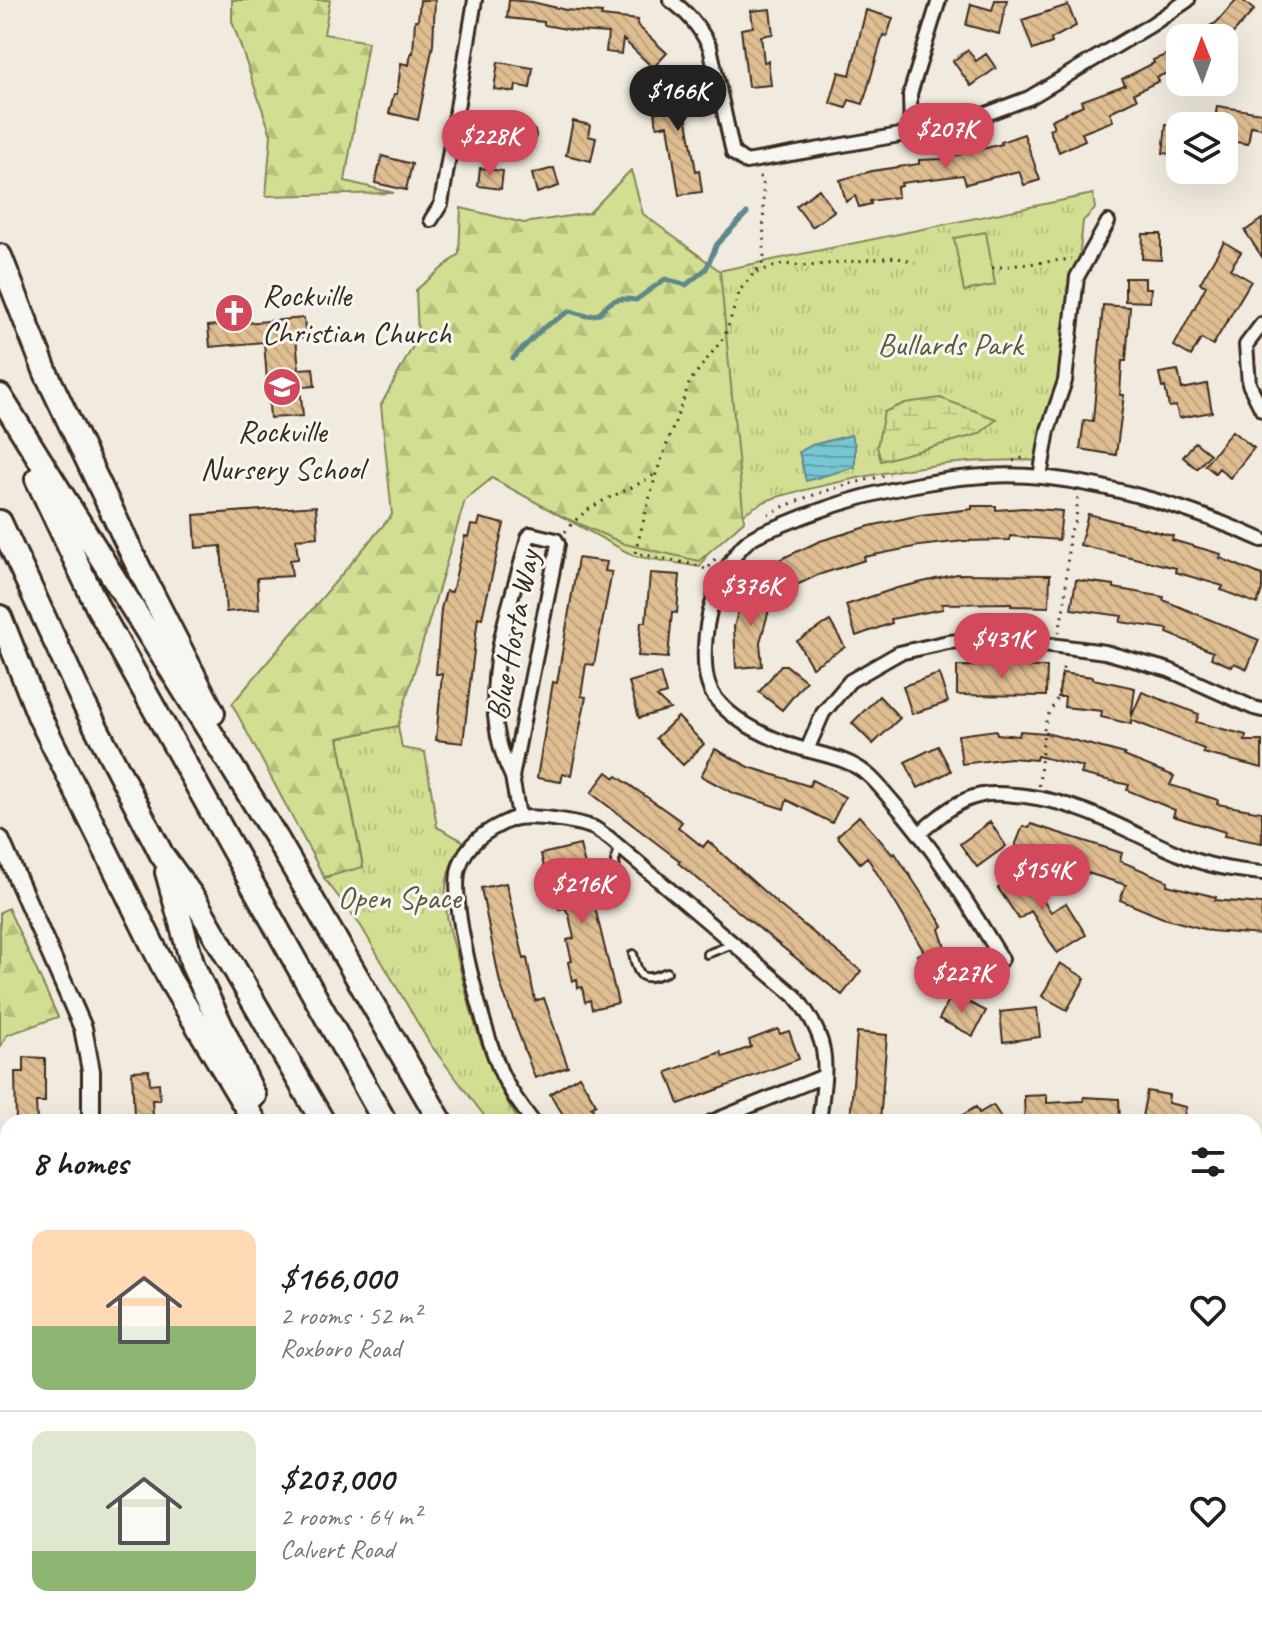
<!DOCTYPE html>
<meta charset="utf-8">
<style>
body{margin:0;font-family:Caveat,sans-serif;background:#f2f2f2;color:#202124;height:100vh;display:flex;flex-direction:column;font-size:30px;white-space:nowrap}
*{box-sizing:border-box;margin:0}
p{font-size:26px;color:#757577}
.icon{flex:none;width:44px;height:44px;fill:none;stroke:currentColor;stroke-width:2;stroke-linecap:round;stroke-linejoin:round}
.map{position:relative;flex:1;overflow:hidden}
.drawer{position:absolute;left:0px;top:1114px;width:1262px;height:514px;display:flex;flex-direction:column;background:#fff;border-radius:24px 24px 0 0;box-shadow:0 8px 32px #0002}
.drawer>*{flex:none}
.needle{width:52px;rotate:359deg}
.controls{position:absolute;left:1166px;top:24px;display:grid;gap:16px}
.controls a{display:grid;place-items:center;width:72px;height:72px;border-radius:16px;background:#fff;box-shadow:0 8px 32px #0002;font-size:40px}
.price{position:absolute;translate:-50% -68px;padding:0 18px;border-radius:28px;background:#d1495b;color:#fff;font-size:26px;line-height:52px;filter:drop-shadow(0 2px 4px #0008)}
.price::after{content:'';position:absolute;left:50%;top:48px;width:24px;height:18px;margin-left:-12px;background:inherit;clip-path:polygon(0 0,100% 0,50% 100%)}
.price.selected{background:#222;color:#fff}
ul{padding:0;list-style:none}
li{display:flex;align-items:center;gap:24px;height:200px;padding:0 32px}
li+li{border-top:2px solid #e0e0e0}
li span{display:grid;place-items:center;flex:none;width:224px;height:160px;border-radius:16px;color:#555}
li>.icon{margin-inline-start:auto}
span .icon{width:96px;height:96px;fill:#fffc;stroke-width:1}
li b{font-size:34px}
h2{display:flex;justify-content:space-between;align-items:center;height:96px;padding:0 32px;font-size:34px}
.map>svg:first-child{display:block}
.grass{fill:url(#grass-tufts);stroke:#868458;stroke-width:2}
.forest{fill:url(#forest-firs);stroke:#868458;stroke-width:2}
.wetland{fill:url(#wetland-marsh);stroke:#868458;stroke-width:2}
.garden{fill:#d2df92;stroke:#868458;stroke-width:2}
.water{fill:url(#water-rules);stroke:#5f888b;stroke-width:2}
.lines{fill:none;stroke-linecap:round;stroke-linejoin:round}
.stream{stroke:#5f888b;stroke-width:5}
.building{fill:url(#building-back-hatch);stroke:#3b2a1e;stroke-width:2}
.service-casing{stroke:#3b2a1e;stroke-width:12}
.minor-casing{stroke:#3b2a1e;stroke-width:18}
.tertiary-casing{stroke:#3b2a1e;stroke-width:22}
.motorway-casing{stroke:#3b2a1e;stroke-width:28}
.path{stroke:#3b2a1e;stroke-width:3;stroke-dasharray:2 6;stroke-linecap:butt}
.service{stroke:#f6f6f2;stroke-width:6}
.minor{stroke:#f6f6f2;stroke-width:12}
.tertiary{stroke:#f6f6f2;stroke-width:16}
.motorway{stroke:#f6f6f2;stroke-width:22}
.labels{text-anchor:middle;stroke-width:6;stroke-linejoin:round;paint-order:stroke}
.poi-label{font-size:32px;fill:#3b2a1e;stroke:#f6f6f2;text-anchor:start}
.park-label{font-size:32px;fill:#61573b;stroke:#f6f6f2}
.street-label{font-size:32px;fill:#3b2a1e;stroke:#f6f6f2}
</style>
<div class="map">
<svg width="1262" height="1627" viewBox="0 0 1262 1627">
<defs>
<pattern id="grass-tufts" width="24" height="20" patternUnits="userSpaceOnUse" patternTransform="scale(2)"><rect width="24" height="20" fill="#d2df92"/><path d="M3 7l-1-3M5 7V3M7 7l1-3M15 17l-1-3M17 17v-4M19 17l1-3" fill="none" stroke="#b5c07d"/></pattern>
<pattern id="forest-firs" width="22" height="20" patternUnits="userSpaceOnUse" patternTransform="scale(2)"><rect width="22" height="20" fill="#d2df92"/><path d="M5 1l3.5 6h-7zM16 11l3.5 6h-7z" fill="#b5c07d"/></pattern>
<pattern id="wetland-marsh" width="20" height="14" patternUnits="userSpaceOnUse" patternTransform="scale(2)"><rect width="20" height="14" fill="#d2df92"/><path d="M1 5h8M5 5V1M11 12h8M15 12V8" fill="none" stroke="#b5c07d"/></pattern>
<pattern id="water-rules" width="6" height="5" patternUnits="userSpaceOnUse" patternTransform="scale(2)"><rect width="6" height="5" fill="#77c7d3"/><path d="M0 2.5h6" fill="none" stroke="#63a2ab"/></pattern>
<pattern id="building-back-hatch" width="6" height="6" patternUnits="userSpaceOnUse" patternTransform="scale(2)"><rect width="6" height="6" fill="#dfbe92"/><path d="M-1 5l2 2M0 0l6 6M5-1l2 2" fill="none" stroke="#c0a37d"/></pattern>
</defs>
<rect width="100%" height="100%" fill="#f1ebdf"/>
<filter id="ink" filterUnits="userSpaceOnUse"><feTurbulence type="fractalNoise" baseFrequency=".0125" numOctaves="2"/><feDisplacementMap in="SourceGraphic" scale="16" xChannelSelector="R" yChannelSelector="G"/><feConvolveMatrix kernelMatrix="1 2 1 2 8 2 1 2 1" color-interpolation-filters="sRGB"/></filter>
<g filter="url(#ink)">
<path class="grass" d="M1093,194l2,15 -12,12 -16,160 -10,30 -11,50c-76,-4 -150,7 -224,25 -21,5 -46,9 -64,19 -26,14 -45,37 -58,62l-66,-11 -142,-78 183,-198z
M398,726l4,22 23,4 12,75 28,15c-12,13 -17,27 -19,45 -3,24 6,50 12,73 15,63 27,106 61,162h-30l-59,-78 -69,-118 -37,-48 39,-12 -25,-128z
M437,1620h103l4,5 -116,2z"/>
<path class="forest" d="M232,0h98l-6,34 44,8 -23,139 49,12 -128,3 5,-61 -39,-114z
M631,170l12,44 77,57 24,250 -45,40 -74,-17 -64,-28 -69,-38 -27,22 -67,226 -60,12 25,129 -39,10 -92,-173 160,-189 -11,-110 37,-68 -2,-47 43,-36 2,-46 63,15 65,-10z
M8,908l50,109 -51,18 -7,13v-136z
M1262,1333v98l-8,-4v-91z
M8,1602v18h135l6,7h-149v-22z
M786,1620h335l3,7h-333z"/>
<path class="wetland" d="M940,398l57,21 -18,15 -98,27 -4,-14 7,-35 21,-9z"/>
<path class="garden" d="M986,232l9,53 -31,6 -10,-53z"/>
<path class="water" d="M851,435l4,10v22l-49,14 -7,-29 13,-7z"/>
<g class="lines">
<path class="stream" d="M513,358l30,-30 27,-17 17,5 12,-2c12,-15 18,-17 37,-14l29,-21 21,6 20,-16 11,-25 30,-31
M1254,1395l4,2 4,11
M938,1620v7
M879,1627l9,-7"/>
</g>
<path class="building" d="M420,0h15l-2,45 -15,75 -29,-7 5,-19h3l4,-31 8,2 2,-12h2l2,-33h3z
M509,0l23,2 34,8 36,3 -1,3 37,4 -1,5 30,28 -14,15 -30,-29 -2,15 -15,-2 2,-19 -31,-2 -33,-6v-3l-37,-4z
M995,0h12l-8,34 -33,-9 5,-21 21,6z
M1236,0h6l12,10 -25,28h-44l31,-15z
M1068,5l8,21 -25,13 1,4 -19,7 -11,-30z
M770,9l3,25 -12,2 3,26 4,-1 3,24 -23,2 -7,-58 12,-2 -2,-16z
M866,10l27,8 -6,18 -4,-1 -20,69 -14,-4 -3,8 -16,-5 9,-31 11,3z
M1180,49v19l-23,9 2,4 -25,12 3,6 -27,13 3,9 -31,12 3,7 -26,12 -10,-23 5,-2 -3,-7 32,-15 -2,-4 44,-16 -3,-6 32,-16 -1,-3z
M968,50l8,11 10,-7 10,14 -25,18 -18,-25z
M498,62l35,6 -3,20 -14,-3 -1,7 -21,-3z
M678,70l18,101 3,-1 3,22 -23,3 -11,-70 -11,2 -3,-21 11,-1 -6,-32z
M1217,106l45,7v15l-11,-2 -3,18 -24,-4v-14h-10z
M573,121l17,4 -2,11 8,2 -5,23 -25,-6z
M1166,124l14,1v30l-17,-2z
M1024,134l16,46 -16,5 -5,-14 -53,13 -3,-9 -62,8 1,3 -5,1 1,10 -28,4 1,3 -12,3 -4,-11 -9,6 -6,-22 32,-9 47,-7v-4l22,-1 61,-15 -1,-2z
M382,156l30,8 -6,26 -31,-7z
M480,168l23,3 -2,18 -23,-3z
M554,168l5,18 -22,7 -5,-19z
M819,189l15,22 -22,16 -16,-21z
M1262,219v38l-17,-26z
M1143,234h18v26l-19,-1z
M1224,242l17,10 -11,17 21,12 -38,64 -12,-6 -10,17 -17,-10 32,-60 -6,-3z
M1125,278h20v10h6l-1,14 -25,-1z
M1103,305l27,2 -4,54h-4l-2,34h4l-8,60 -36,-6 4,-29 9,1z
M304,318l2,19 -10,1 3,31 14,-1 2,18 -15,1 3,29 -33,2 -6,-76 -54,5 -2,-21z
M1178,370l4,19 25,-5 5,28 -33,6 -3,-12 -7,1 -4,-20 -3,1 -3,-15z
M1232,431l22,17 -24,30 -11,-10 -4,5 -10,-8z
M1195,442l15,12 -13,15 -14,-12z
M316,506l2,31 -22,2 2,20 -8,1 2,16 -35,2 2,31 -33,3 -5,-66 -25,2 -2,-33z
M972,506h24v4l28,-2 38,3 -3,29 -49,-4v4l-46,1 -45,5 -55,11 1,3 -47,15 -34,16 -12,-28 48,-22 50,-15 50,-11 52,-6z
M1088,514l85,22 -1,4 49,14 -1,4 42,17v15l-5,14 -36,-14 2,-4 -48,-14 1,-4 -96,-23z
M480,518l24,6 -22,94 -4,-1 -15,126 -27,-3 6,-66h-6l5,-65 5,-18 6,1 13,-56 3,1 3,-12 7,1z
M578,558l29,4 -2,9 7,1 -18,93 -8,-1 -5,32 5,1 -15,78 -8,-1 -2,8 -24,-4 16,-96 4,1z
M650,573l30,2 -3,38 -5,-1 -4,46 -30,-2 3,-34h5z
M957,574l93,1 -1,32 -38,-1v-3l-69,1 1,5 -52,10 1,4 -36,13 -10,-31 51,-17z
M1076,580l38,5v3l50,9 -1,3 96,40 -12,29 -13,-6 -2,4 -21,-9 2,-6 -46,-19 1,-4 -48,-7 2,-6 -51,-7z
M744,589l29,7 -13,46 2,24 -26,2 -2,-41z
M830,621l15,26 -33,20 -15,-26z
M781,665h5l20,16 -24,29 -23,-18z
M957,666l90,1 -1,29 -89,-1z
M660,673l6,21 -9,3 13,12 -31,9 -10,-36z
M1062,673l31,4v2l42,9 -4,30 11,-26 57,22 -3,8 50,13 -1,6h17v27l-59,-15 1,-4 -73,-29v4l-30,-7 1,-6 -38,-4 1,-10h-7z
M939,674l9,28 -36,12 -9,-28z
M879,696l21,22 -27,26 -21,-21z
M678,717l26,27 -21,21 -27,-27z
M996,730l1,4 22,2 1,-5 26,2 79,21 -1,2 50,20 -4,9 48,15 -1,4 45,8v31l-38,-7 1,-4 -52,-16 2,-6 -48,-20 2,-5 -48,-11 2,-7 -46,-11 -1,4 -26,-2 -48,6 -4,-29z
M938,746l13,25 -33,17 -13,-26z
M715,749l34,18 60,19 3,-6 33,17 -13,26 -45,-23 -3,9 -51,-16 -32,-17z
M607,772l8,6 2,-2 65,46 -4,5 25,20 5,-6 71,64 82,66 -19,24 -164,-132 2,-2 -89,-68z
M859,816l34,39 2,-2 48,73 -4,3 16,48 -26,10 -12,-32 7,-3 -25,-43 -32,-52 -7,6 -23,-27z
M990,822l16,24 -29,21 -17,-23z
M1031,824l91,29 -2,8 48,20 -1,4 49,12 -1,3 47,4 -1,31 -50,-4 -48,-13 -43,-18 6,-15 -48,-15 1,-5 -64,-19 8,-20 6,2z
M580,845l38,158 -26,6 -2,-9 -5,2 -3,-15 -4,1 -1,-9 -5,2 -4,-19 4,-1 -5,-21 7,-2 -5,-23 -4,-7 -6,1 -9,-39 -5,1 -4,-17z
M1023,871l28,41 15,-9 20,32 -29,18 -26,-42 -12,8 -21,-31z
M506,883l18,76 3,-1 8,43 9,-3 24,69 -33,11 -35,-95 -19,-95z
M1060,963l25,15 -18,32 -25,-14z
M952,994l34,17 -13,25 -34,-17z
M1037,1008l3,29 -37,5 -3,-30z
M778,1029l2,5 9,-3 10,28 -120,45 -12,-32 54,-20 2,5 28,-10 -2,-7z
M857,1032l30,3 -7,87h-30z
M24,1057l21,1v44h-9l1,20h-21l-1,-50h9z
M149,1070l1,14 9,-1 1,17h-8l1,15 -19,1 -2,-45z
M579,1076l17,28 -5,3 11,15h-34l-18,-28z
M1147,1091l22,4 -1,8 18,4 -3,15h-42z
M1047,1095v8l37,-2v-4l35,2 1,23h-95l-1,-26z
M993,1105l11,17h-53l25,-15 3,6z"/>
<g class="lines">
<g class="service-casing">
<path id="service" d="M618,893l-3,-32 4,-14
M633,954c6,25 9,28 34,18
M707,954l26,-10
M1254,1249l8,-4"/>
</g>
<g class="minor-casing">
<path id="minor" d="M670,0c18,12 30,28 40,47l23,106 13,9 165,-29 62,-14 56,-21 122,-73 37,-25
M455,121l73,14
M911,133l-1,-39 29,-94
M431,220l10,-16 34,-204
M1262,324l-16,21 3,39 13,26
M1040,477l8,-47 17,-49 12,-104 31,-55
M807,750l16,-37 27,-32 49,-28 49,-11 49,-4 108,14 64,18 85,38 8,2
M512,777c-39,-79 -5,-159 16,-239l3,-4 25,6 2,4 -46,233 7,39
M920,833c18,-16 38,-34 62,-38 14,-3 29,0 43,1 61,8 99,34 154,58 27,12 54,16 83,19
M1002,959c-34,-55 -67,-110 -110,-158 -8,-9 -16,-20 -25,-27 -18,-15 -39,-18 -61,-24 -31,-9 -73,-27 -92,-54 -15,-21 -9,-72 -1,-95 6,-20 19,-47 36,-61 9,-7 23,-11 33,-15 73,-31 180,-57 260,-48 72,8 155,33 220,63
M533,1122c-12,-16 -25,-33 -33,-52 -16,-39 -51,-163 -41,-202 7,-25 28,-38 51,-48 16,-7 66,1 84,8 5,3 10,7 15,10l186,158c38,48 31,69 24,126
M711,1122l113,-46
M1254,1199l8,-2
M0,1424l8,-6
M1254,1451l8,-3
M1254,1583l8,14"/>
</g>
<g class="tertiary-casing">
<path id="tertiary" d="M0,839l83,189 8,43v51
M367,1620l8,7"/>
</g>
<g class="motorway-casing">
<path id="motorway" d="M0,256l46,117 93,195 74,145
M0,396l277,443 164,283
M37,479l61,129 287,514
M0,522l84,182 78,151 34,47 127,220
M0,617l40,101 130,262 85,142
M167,872l26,94 61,130
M586,1620l5,7
M636,1620l5,7
M697,1620l4,7
M753,1620l5,7"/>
</g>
<path class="path" d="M992,268l80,-9
M757,272l25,-8 26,2 87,-9 20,6
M1013,461l12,-4 3,2
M768,514c38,-19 81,-31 122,-39
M565,532c28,-35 56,-35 90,-58
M715,559l-8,11 -11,-5 -61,-12 21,-79 34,-93 35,-45 15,-46 24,-29 -1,-81 -5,-5
M1059,633l6,-33 4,-65 7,-15 2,-26
M1039,786l5,-56 3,-13 11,-20 6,-35
M1068,1627l5,-7
M1197,1627l12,-7"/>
<use href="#service" class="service"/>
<use href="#minor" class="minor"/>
<use href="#tertiary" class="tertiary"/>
<use href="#motorway" class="motorway"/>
</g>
</g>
<defs>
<g id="church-disc" transform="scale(2)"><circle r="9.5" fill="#d1495b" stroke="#f6f6f2"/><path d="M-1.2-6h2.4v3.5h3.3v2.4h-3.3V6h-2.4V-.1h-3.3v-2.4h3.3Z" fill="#fff"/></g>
<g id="school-disc" transform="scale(2)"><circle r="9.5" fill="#d1495b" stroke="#f6f6f2"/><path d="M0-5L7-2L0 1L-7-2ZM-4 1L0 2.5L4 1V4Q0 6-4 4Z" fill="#fff"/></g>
</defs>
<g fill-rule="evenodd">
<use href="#church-disc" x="234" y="313"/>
<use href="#school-disc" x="282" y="387"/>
</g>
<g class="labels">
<g class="poi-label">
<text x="262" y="306">Rockville<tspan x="262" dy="37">Christian Church</tspan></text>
<text x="282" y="442" text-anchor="middle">Rockville<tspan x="282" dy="37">Nursery School</tspan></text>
</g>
<g class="park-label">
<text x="950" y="355">Bullards Park</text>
<text x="399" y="908">Open Space</text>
</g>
<g class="street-label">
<text transform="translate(512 635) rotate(-79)" y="11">Blue Hosta Way</text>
</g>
</g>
</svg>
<div class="controls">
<a><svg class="needle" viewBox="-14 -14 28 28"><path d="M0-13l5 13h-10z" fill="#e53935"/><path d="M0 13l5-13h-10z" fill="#757577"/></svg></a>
<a><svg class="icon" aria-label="layers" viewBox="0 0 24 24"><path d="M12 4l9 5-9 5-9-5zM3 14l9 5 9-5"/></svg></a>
</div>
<b class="price selected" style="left:678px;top:133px">$166K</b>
<b class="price" style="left:946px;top:171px">$207K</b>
<b class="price" style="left:490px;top:178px">$228K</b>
<b class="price" style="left:751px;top:628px">$376K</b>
<b class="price" style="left:1002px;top:681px">$431K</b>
<b class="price" style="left:1042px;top:912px">$154K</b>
<b class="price" style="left:582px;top:926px">$216K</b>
<b class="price" style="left:962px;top:1015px">$227K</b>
<section class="drawer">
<h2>8 homes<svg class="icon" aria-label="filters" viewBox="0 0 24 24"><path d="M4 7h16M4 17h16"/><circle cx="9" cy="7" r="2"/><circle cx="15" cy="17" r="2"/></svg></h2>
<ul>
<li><span style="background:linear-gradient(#ffd9b3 60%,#8fb573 0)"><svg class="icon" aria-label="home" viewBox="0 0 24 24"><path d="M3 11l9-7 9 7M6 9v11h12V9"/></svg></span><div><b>$166,000</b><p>2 rooms · 52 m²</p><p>Roxboro Road</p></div><svg class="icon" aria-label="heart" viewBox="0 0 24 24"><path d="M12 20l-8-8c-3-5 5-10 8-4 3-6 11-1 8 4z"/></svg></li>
<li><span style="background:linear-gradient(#dfe7d0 75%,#8fb573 0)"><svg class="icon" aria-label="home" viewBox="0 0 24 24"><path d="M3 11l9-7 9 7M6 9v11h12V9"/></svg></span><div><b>$207,000</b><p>2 rooms · 64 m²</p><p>Calvert Road</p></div><svg class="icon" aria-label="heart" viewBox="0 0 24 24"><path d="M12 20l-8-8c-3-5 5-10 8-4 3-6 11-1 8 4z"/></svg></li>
</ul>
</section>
</div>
